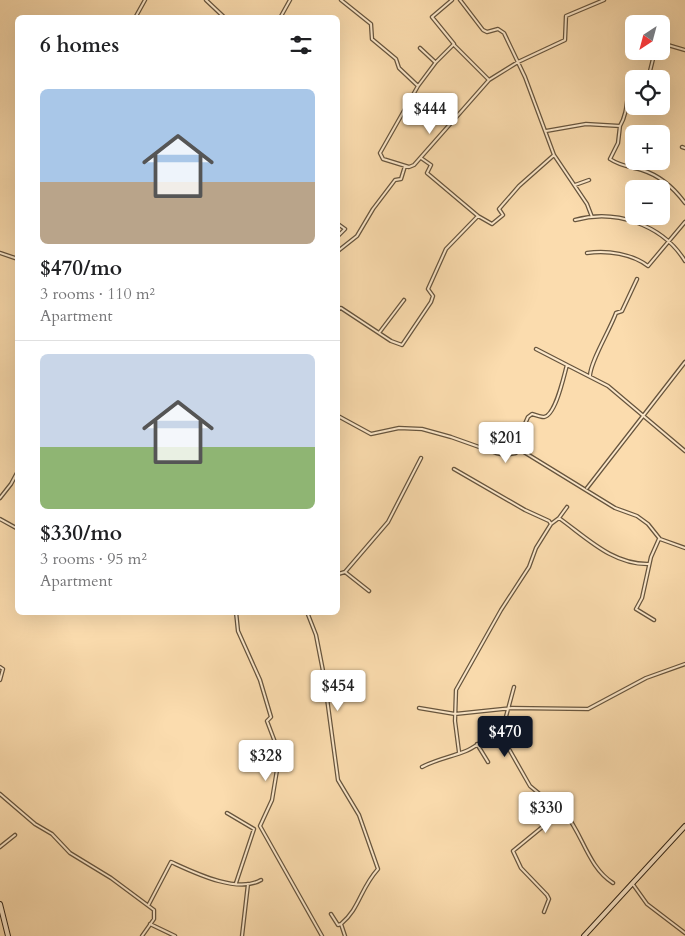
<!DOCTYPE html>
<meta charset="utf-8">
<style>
body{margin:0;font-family:Cardo,serif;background:#f6f6f6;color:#202124;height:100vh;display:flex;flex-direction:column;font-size:19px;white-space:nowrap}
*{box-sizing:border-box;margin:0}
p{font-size:16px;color:#757577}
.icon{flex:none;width:28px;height:28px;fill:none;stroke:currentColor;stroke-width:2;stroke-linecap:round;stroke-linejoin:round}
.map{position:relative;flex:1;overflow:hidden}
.sheet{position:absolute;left:15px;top:15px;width:325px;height:600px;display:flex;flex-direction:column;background:#fff;border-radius:8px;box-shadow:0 5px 20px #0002}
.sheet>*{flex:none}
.needle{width:32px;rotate:216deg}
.buttons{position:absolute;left:625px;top:15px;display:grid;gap:10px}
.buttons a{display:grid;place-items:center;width:45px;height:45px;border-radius:8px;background:#fff;box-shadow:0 5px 20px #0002;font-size:25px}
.price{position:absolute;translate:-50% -42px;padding:0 11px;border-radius:5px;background:#fff;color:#222;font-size:16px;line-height:32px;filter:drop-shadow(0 1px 2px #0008)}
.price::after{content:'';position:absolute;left:50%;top:30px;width:15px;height:11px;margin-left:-8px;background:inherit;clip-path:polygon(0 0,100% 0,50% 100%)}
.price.selected{background:#111827;color:#fff}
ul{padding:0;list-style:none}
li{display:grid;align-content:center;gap:10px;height:265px;padding:0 25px}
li+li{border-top:1px solid #e0e0e0}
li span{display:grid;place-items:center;height:155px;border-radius:8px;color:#555}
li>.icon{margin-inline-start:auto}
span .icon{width:90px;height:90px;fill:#fffc;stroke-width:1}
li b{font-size:21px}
h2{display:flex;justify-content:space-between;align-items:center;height:60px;padding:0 25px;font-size:21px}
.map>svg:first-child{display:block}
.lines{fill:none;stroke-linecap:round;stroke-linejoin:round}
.street-casing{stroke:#67553e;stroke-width:4.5}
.secondary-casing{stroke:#362819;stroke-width:6}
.street{stroke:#fce8ca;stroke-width:2}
.secondary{stroke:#fce8ca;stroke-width:4}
</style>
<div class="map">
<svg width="685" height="936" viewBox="0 0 685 936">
<rect width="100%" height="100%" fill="#fbdcae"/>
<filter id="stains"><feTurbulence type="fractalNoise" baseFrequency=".004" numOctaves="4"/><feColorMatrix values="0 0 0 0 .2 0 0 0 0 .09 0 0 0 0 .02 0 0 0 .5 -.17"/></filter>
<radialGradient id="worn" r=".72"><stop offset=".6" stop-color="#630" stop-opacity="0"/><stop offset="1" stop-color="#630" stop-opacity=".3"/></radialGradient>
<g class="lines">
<g class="street-casing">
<path id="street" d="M206,0l19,18
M341,0l30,24 1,15 24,20 3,9 19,18
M452,0l-20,17 22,27 -18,18 -18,24 -38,67 3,6 26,8 5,-2 75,-85 29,-18 47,-22 1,-24 38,-16
M460,0l23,30 4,2 11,-3 6,4 21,44 29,78 33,49 5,13
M135,18l10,-18
M280,18l10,-18
M661,43l24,7
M454,45l35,35
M420,48l15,14
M648,79l7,-28
M620,126l-2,17 -8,16c10,7 21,8 32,11 19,6 32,18 43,33
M546,131l40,-7 34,2c9,-15 6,-32 11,-47h3
M682,147l3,1
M421,158l10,7 -4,8 51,43
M575,185l14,-5
M575,220c40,-11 87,4 110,41
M338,224l7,5 -7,7
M338,251l19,-15 16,-27 22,-29 6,-1 4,-13
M0,253l18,6
M587,253c21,-3 45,1 61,13l37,-44
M338,309l3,-1 50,33 11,4 29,-43 2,-6 -5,-7 18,-40 32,-33 14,8 11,-9 -4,-6 20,-23 35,-31
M379,333l25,-33
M567,365l41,21 77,65
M590,376c0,-14 20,-46 26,-63l6,-2 15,-32
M338,416l33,18 28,-6 23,1 29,8 45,16 9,2 11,-2 3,-4 -3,-5 12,-27 4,-3c3,1 9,3 12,3 12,-2 20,-42 23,-52l-31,-16
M519,449l96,59 22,8 11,8 12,15 25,9
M454,469l71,41 24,11 2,3
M587,488l98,-126
M0,498l11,-14 7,-13
M559,518c28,20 54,47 90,46
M0,519l18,10
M345,572l24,19
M338,574l7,-2 43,-50 33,-64
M236,612l2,19 22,49 11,37 -4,4 11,29v14l-6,36 -12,26 62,110
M307,612l9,23 8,41 14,104 21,35 19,54c-18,20 -18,39 -37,55
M654,620l-18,-11 6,-11 9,-41 8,-18
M0,667l3,2 -3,11
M514,687l-13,48 29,51 12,10 15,18
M419,708l36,6 57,-6 76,1 58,-31 39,-14
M477,744l11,18
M459,752l-4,-31 1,-31 45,-80 28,-43 7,-19 15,-24 8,-6 8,-11
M422,767c15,-8 29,-10 44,-16 12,-5 21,-16 35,-16
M0,794l35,30 17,10 18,19 41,25 43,32v9l-12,17
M227,813l27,16 -18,54
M0,847l15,-12
M632,883l15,21 38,29
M149,904l22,-42c22,10 66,32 90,18
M544,912l5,-13 -2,-4 -26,-27 -8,-17 44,-36 8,-2c18,22 23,54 48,70
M331,914l7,11 3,-1 4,12
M150,924l25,12
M242,936l6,-52"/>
</g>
<g class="secondary-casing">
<path id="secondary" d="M0,904l8,32
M584,936l101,-110"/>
</g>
<use href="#street" class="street"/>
<use href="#secondary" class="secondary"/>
</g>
<rect width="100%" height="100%" filter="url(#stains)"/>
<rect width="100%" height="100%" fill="url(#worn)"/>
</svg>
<div class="buttons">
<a><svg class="needle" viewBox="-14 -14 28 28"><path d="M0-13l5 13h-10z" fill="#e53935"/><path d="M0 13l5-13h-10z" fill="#757577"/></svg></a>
<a><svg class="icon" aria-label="locate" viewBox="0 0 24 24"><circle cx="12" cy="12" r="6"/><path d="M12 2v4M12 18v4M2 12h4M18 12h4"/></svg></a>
<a>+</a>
<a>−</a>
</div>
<b class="price" style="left:430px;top:135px">$444</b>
<b class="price" style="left:506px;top:464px">$201</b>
<b class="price" style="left:338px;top:712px">$454</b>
<b class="price selected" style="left:505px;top:758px">$470</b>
<b class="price" style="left:266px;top:782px">$328</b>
<b class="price" style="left:546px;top:834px">$330</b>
<section class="sheet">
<h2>6 homes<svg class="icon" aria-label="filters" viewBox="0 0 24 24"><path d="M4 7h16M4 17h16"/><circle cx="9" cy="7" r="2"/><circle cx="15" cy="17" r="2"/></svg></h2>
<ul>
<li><span style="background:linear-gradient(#a9c7e8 60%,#b9a48a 0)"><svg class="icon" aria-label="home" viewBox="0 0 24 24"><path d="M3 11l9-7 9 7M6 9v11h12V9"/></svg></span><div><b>$470/mo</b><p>3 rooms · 110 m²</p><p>Apartment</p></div></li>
<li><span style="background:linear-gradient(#c9d6e8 60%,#8fb573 0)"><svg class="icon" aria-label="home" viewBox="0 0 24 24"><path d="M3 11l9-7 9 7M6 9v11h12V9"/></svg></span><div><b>$330/mo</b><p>3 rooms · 95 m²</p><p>Apartment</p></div></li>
</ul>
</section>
</div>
